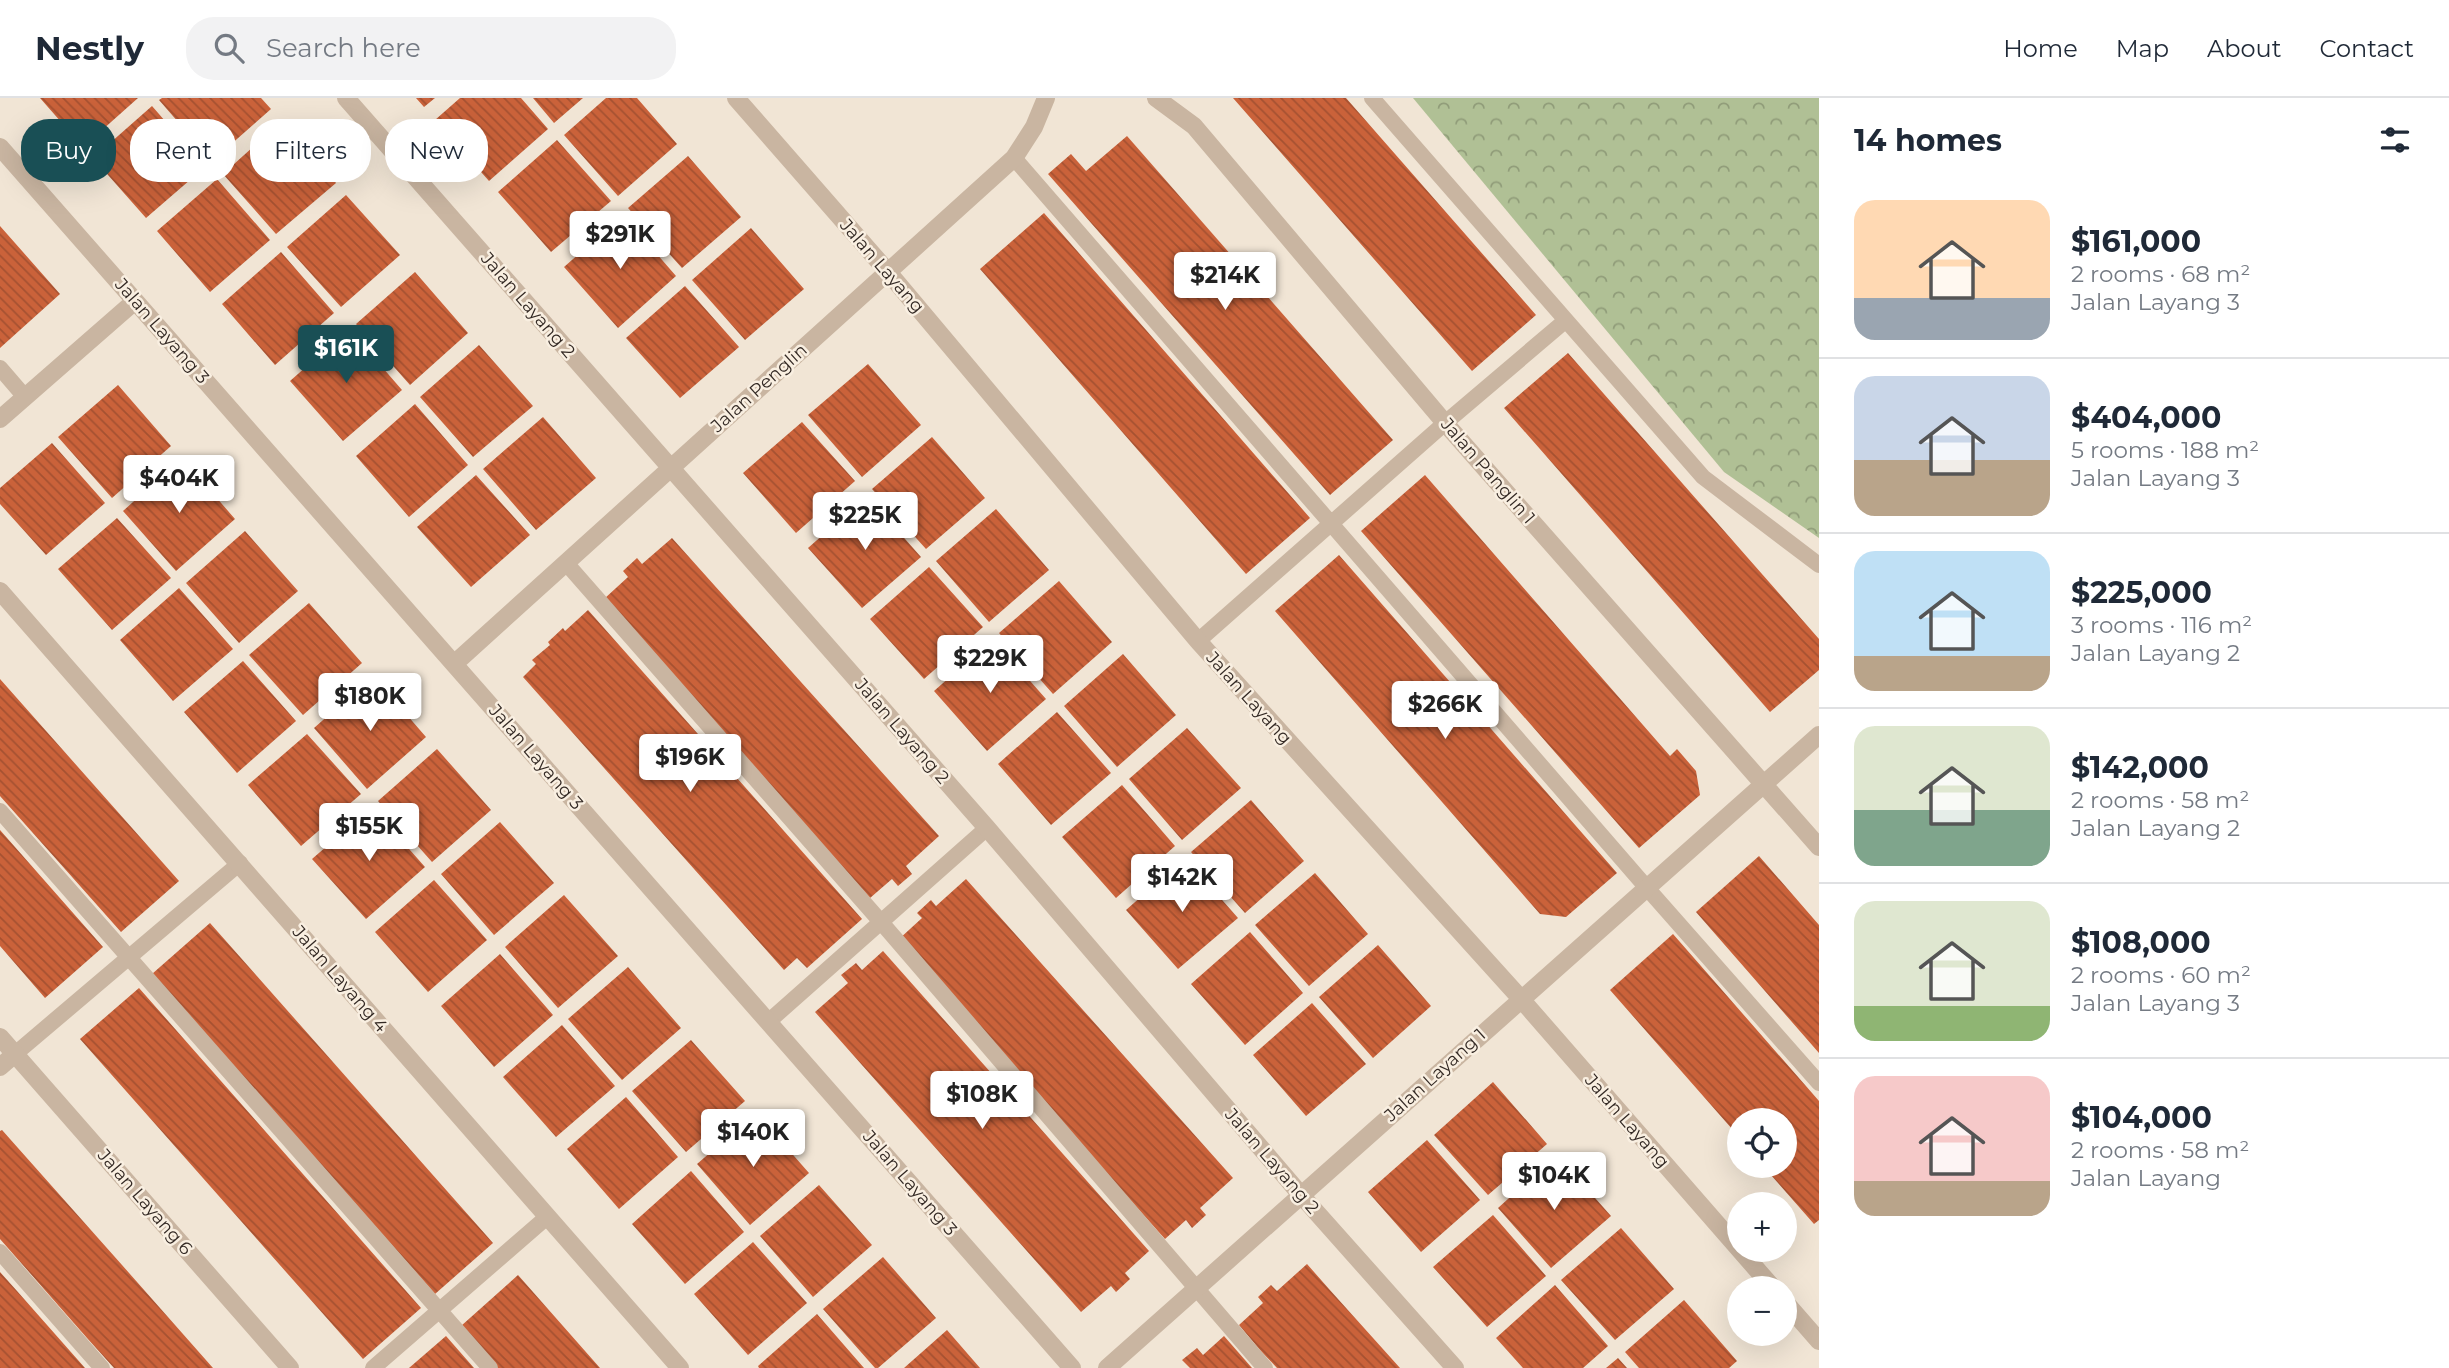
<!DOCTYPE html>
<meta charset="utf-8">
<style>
body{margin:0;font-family:Montserrat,sans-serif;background:#f2f2f3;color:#1f2937;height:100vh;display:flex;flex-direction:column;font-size:26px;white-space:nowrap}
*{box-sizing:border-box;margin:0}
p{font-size:23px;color:#747a83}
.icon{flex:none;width:38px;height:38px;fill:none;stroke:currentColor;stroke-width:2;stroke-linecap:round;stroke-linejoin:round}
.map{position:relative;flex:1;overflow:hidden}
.drawer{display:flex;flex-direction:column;background:#fff;width:630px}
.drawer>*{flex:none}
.guide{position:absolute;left:21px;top:21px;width:665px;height:63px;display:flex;gap:14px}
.controls{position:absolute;left:1727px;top:1010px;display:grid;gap:14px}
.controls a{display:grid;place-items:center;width:70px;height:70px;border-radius:50%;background:#fff;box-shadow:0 7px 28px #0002;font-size:35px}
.price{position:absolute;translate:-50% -60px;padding:0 16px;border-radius:7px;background:#fff;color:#222;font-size:23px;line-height:46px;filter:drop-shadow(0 2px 4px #0008)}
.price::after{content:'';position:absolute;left:50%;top:42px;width:21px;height:16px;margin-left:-10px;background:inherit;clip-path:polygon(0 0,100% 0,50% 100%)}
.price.active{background:#194f55;color:#fff}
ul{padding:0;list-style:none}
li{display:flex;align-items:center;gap:21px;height:175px;padding:0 35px}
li+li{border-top:2px solid #e0e1e3}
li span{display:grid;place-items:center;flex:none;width:196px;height:140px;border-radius:21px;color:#555}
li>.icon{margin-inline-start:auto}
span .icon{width:84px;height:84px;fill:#fffc;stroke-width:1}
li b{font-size:30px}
h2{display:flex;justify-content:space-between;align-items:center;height:84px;padding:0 35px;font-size:30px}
.pill{padding:0 24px;border-radius:28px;background:#fff;box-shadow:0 7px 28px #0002;font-size:24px;line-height:63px}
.pill.active{background:#194f55;color:#fff}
header{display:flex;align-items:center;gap:42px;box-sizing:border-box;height:98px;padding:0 35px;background:#fff;border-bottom:2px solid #e0e1e3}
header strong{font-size:33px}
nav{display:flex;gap:38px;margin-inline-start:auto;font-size:24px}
.search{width:490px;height:63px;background:#f2f2f3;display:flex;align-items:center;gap:18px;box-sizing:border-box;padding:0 24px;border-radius:28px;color:#747a83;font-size:26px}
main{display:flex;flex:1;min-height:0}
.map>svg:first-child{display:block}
.forest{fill:url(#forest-crowns)}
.building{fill:url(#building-back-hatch)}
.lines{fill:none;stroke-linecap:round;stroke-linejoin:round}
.service{stroke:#c9b5a1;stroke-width:16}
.minor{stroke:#c9b5a1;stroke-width:18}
.labels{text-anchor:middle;stroke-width:5;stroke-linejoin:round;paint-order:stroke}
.street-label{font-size:18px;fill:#332924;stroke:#f9efe1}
</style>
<header>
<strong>Nestly</strong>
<div class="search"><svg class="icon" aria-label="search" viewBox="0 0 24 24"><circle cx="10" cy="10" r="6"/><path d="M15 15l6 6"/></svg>Search here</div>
<nav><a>Home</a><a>Map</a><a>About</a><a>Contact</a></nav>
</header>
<main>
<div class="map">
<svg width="1819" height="1270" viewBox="0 0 1819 1270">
<defs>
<pattern id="forest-crowns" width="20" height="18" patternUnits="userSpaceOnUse" patternTransform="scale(1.75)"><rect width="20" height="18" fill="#b0c095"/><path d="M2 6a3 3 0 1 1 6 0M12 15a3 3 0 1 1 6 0" fill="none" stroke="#909c79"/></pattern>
<pattern id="building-back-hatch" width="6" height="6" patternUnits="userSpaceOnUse" patternTransform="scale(1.75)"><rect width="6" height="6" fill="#ca623a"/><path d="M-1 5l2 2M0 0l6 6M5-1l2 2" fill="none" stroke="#a55131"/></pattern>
</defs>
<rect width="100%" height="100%" fill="#f1e5d5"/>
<path class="forest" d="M1413,0h406v440l-95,-66z"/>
<path class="building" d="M40,0h98l-55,49z
M162,0h99l10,11 -59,52 -53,-61z
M416,0h19l-11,9z
M460,0h61l27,31 -59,52 -54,-61z
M533,0h50l-29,25z
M606,0h31l40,46 -59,52 -54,-61z
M1233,0h113l190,217 -64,56z
M152,8l53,61 -59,51 -53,-60z
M282,23l54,62 -60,51 -53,-60z
M1127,38l266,304 -63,55 -282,-321 23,-20 15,17z
M557,42l54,61 -60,51 -53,-60z
M688,58l53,61 -59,51 -54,-60z
M217,81l53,61 -60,52 -53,-61z
M346,97l54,60 -59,52 -54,-60z
M1044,115l266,305 -64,56 -266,-305z
M623,117l53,61 -58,52 -54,-61z
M0,128l60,68 -60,54z
M751,130l53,61 -59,51 -53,-60z
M281,154l53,61 -59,52 -53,-61z
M415,174l53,61 -58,52 -54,-61z
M685,188l54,61 -59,51 -54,-60z
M349,231l53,61 -59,51 -53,-60z
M479,247l54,61 -60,51 -53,-60z
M1568,255l251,286v31l-49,42 -266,-304z
M868,266l53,61 -59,52 -54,-62z
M118,287l53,61 -59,52 -54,-61z
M415,306l53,61 -59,52 -53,-61z
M543,319l53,61 -60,52 -53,-61z
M802,324l53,59 -59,52 -53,-60z
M932,339l53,61 -59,51 -54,-60z
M52,345l53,60 -59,52 -46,-51v-16z
M182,360l53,61 -59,52 -53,-60z
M476,377l54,60 -59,52 -54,-60z
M1425,377l245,281 7,-7 19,22 4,24 -61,53 -278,-317z
M867,398l54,61 -59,51 -54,-60z
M996,411l53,61 -60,52 -53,-61z
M117,420l54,60 -59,52 -54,-61z
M245,433l53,60 -59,52 -53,-60z
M672,440l267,298 -33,30 6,8 -14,12 -6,-7 -22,19 -266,-299 24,-22 -5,-6 14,-13 5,6z
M1339,457l278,318 -51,44 -26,-3 -265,-303z
M929,469l54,60 -59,52 -54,-60z
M1059,483l53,61 -59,52 -54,-61z
M179,490l54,61 -60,52 -53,-61z
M309,505l53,60 -59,52 -54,-60z
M588,512l274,309 -55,49 -10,-10 -13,12 -261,-293 13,-13 -4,-4 18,-15 -2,-3 15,-14 2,3z
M993,541l53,60 -59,52 -53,-60z
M1123,556l53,61 -59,52 -53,-61z
M243,563l53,60 -59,52 -53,-61z
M373,578l53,61 -59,52 -53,-61z
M0,581l179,202 -58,51 -121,-136z
M1057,614l54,61 -60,52 -53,-61z
M1187,630l54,60 -59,52 -53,-61z
M307,636l54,60 -60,52 -53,-61z
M437,651l54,61 -59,52 -54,-61z
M1122,687l53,61 -59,52 -54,-61z
M1251,702l53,61 -59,52 -54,-61z
M372,709l53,60 -59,52 -54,-60z
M500,724l54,61 -60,52 -53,-61z
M0,732l103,117 -58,51 -45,-52z
M1759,758l60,69v128l-123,-141z
M1185,760l53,60 -60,51 -52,-59z
M1315,775l53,61 -59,52 -54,-61z
M966,781l267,299 -33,30 6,7 -14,13 -6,-8 -21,19 -267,-299 24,-22 -5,-5 14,-13 5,6z
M434,782l53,60 -59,52 -53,-60z
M564,797l54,61 -60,52 -53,-61z
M210,825l283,320 -58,51 -283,-320z
M1250,834l53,61 -58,52 -54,-61z
M1673,836l146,167v119l-5,4 -51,-58h22v-46h-45v18l-130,-148z
M1378,847l53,61 -58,52 -54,-61z
M883,853l266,300 -24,22 5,6 -14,13 -5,-6 -30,26 -266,-300 33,-29 -7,-8 15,-12 6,7z
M500,856l53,61 -59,52 -53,-61z
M628,869l53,61 -59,52 -54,-61z
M139,890l282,320 -58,51 -283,-320z
M1312,905l54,61 -60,52 -53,-61z
M562,927l53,61 -59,51 -53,-60z
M691,942l54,61 -59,51 -54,-61z
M1493,984l54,62 -59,51 -54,-60z
M626,999l52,60 -59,52 -52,-60z
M756,1015l53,60 -59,52 -53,-61z
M2,1032l120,135 91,103h-99l-27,-30 -87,-99v-108z
M1427,1042l53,60 -59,52 -53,-60z
M1557,1057l54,61 -60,52 -53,-60z
M691,1073l53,61 -59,52 -53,-60z
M819,1087l53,60 -59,52 -53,-61z
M1493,1117l53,61 -59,51 -54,-60z
M1621,1130l53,61 -59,51 -54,-60z
M753,1144l54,61 -59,52 -54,-61z
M883,1159l53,61 -58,50h-3l-52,-59z
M1307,1166l22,25 71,79h-123l-17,-18 -21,-25 24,-22 -5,-6 13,-12 6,6z
M0,1174l17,19 68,77h-85z
M518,1177l82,93h-103l-36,-42z
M1555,1187l53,61 -25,22h-60l-27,-30z
M1684,1202l53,61 -8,7h-90l-14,-16z
M817,1216l47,54h-105l-1,-2z
M947,1232l33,38h-76z
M446,1238l28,32h-65z
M1224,1238l28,32h-62l-8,-8 15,-12 6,7z
M1618,1260l9,10h-21z"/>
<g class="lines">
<path class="service" d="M1372,0l331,379 116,88
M1014,60l633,730 172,195
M0,270l25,29
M566,465l315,359 384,446
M1198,543l247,-218 120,-102
M0,713l490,557
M768,924l219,-194
M15,956l225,-191
M0,1154l102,116
M373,1270l174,-151"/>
<path class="minor" d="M346,0l641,730 314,367 154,173
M736,0l152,174 310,369 323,358 252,289
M1156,0l38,28 251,297 374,424
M0,49l1072,1221
M0,321l135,-118
M0,493l680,777
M454,566l560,-506 20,-31 12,-29
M0,939l290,331
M0,969l15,-13
M1785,1204l34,39
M1107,1270l712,-633"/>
</g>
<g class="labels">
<g class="street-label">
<text transform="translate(882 168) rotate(49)" y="6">Jalan Layang</text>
<text transform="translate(528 207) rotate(49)" y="6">Jalan Layang 2</text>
<text transform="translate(162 233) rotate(49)" y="6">Jalan Layang 3</text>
<text transform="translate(759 290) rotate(-42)" y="6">Jalan Penglin</text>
<text transform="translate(1488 373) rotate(49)" y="6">Jalan Panglin 1</text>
<text transform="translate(1249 600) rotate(48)" y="6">Jalan Layang</text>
<text transform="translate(902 633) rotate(49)" y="6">Jalan Layang 2</text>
<text transform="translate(536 659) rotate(49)" y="6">Jalan Layang 3</text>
<text transform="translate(340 881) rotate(49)" y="6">Jalan Layang 4</text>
<text transform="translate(1435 977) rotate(-42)" y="6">Jalan Layang 1</text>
<text transform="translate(1627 1023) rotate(49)" y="6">Jalan Layang</text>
<text transform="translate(1272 1063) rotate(49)" y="6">Jalan Layang 2</text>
<text transform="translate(910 1085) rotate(49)" y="6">Jalan Layang 3</text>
<text transform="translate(145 1104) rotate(49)" y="6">Jalan Layang 6</text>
</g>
</g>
</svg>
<div class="controls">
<a><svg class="icon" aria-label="locate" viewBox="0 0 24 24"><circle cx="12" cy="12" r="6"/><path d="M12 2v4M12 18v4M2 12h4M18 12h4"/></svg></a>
<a>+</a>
<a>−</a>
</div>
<b class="price" style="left:620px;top:173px">$291K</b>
<b class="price" style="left:1225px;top:214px">$214K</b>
<b class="price active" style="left:346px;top:287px">$161K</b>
<b class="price" style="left:179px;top:417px">$404K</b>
<b class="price" style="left:865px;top:454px">$225K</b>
<b class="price" style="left:990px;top:597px">$229K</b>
<b class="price" style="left:370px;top:635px">$180K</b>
<b class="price" style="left:1445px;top:643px">$266K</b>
<b class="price" style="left:690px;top:696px">$196K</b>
<b class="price" style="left:369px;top:765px">$155K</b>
<b class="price" style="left:1182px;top:816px">$142K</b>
<b class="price" style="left:982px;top:1033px">$108K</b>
<b class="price" style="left:753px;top:1071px">$140K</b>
<b class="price" style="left:1554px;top:1114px">$104K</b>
<div class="guide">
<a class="pill active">Buy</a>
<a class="pill">Rent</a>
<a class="pill">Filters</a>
<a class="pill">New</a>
</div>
</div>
<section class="drawer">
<h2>14 homes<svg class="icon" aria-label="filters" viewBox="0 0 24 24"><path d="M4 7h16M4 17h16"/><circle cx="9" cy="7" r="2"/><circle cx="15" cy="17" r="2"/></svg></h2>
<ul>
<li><span style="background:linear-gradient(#ffd9b3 70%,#9aa5b1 0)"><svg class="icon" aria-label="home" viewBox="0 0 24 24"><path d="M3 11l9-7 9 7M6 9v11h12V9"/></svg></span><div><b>$161,000</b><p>2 rooms · 68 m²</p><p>Jalan Layang 3</p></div></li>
<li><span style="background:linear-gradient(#c9d6e8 60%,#b9a48a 0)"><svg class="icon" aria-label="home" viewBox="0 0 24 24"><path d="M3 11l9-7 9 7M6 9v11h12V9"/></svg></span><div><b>$404,000</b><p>5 rooms · 188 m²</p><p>Jalan Layang 3</p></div></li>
<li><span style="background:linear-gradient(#bfe0f5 75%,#b9a48a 0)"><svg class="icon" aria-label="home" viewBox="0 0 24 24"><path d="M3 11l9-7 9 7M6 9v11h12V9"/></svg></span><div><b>$225,000</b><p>3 rooms · 116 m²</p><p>Jalan Layang 2</p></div></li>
<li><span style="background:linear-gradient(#dfe7d0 60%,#7fa58c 0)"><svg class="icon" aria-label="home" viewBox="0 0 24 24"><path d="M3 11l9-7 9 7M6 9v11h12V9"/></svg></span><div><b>$142,000</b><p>2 rooms · 58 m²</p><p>Jalan Layang 2</p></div></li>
<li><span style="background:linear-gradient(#dfe7d0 75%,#8fb573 0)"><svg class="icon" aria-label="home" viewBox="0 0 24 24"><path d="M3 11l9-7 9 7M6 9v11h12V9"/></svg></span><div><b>$108,000</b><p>2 rooms · 60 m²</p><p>Jalan Layang 3</p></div></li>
<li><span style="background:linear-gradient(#f6c9c9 75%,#b9a48a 0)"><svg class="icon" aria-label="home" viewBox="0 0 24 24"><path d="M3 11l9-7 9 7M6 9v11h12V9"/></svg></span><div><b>$104,000</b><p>2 rooms · 58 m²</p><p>Jalan Layang</p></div></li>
</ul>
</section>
</main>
